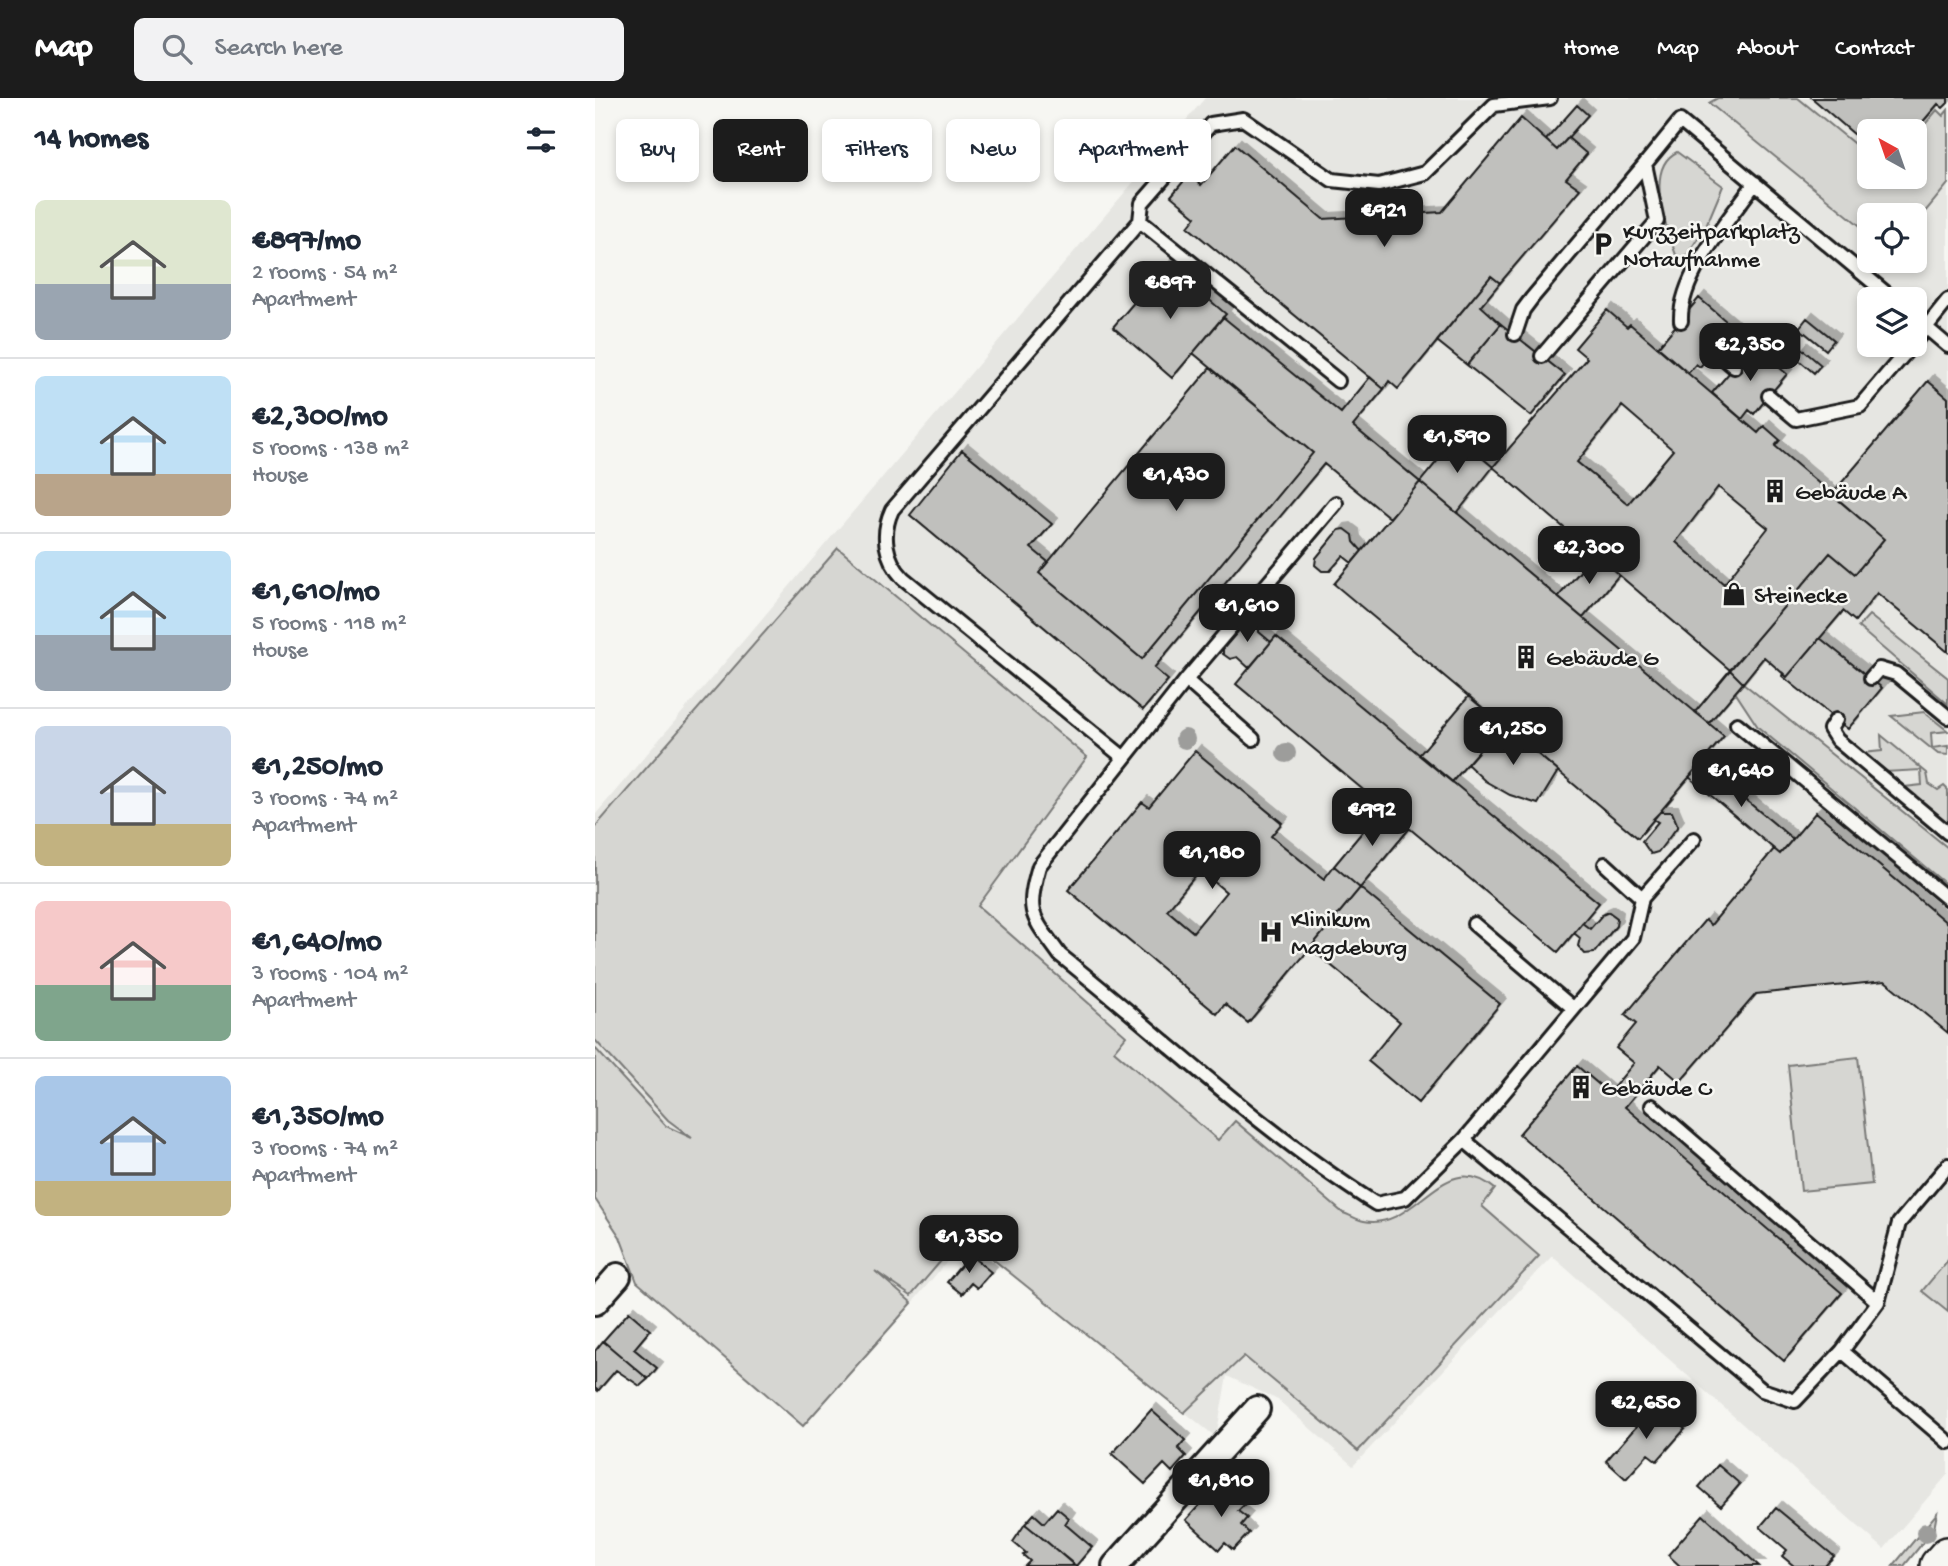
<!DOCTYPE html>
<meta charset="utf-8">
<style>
body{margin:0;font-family:"Gochi Hand",sans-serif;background:#f2f2f3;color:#1f2937;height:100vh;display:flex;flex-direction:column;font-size:26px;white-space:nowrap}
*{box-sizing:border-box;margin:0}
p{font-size:23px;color:#747a83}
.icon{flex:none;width:38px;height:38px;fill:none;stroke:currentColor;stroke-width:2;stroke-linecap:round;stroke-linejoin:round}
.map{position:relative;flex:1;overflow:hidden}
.details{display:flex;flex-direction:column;background:#fff;width:595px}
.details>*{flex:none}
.top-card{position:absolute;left:21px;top:21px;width:665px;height:63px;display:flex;gap:14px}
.needle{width:46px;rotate:320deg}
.fabs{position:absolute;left:1262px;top:21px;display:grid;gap:14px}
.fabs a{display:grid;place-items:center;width:70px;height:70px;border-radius:10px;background:#fff;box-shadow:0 4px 10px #0003;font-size:35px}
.price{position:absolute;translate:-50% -60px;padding:0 16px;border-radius:14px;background:#1c1c1c;color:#fff;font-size:23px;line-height:46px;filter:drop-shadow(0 2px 4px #0008)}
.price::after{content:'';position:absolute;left:50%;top:42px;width:21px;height:16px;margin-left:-10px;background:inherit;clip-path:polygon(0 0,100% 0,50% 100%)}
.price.on{background:#222;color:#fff}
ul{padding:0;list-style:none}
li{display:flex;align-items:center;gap:21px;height:175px;padding:0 35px}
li+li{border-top:2px solid #e0e1e3}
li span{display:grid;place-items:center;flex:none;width:196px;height:140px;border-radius:10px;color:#555}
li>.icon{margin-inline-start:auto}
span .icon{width:84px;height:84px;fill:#fffc;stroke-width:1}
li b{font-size:30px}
h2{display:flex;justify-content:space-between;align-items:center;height:84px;padding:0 35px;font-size:30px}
.pill{padding:0 24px;border-radius:10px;background:#fff;box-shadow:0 4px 10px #0003;font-size:24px;line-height:63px}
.pill.on{background:#1c1c1c;color:#fff}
header{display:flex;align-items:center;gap:42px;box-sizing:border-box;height:98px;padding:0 35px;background:#1c1c1c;color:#fff}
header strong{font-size:33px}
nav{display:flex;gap:38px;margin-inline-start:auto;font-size:24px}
.search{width:490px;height:63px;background:#f2f2f3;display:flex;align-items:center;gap:18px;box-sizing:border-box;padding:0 24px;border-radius:10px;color:#747a83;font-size:26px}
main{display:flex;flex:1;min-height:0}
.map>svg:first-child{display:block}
.built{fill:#e6e6e2;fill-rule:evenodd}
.green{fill:#d6d6d2;stroke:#797977;stroke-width:2}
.building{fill:#c0c0bd;stroke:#1c1c1c;stroke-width:2;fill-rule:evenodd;filter:url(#shadow)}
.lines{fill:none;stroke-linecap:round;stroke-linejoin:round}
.lane-casing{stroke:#1c1c1c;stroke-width:18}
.street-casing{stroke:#1c1c1c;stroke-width:30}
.secondary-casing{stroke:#1c1c1c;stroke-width:42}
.lane{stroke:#f6f6f2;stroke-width:12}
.street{stroke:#f6f6f2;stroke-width:24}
.secondary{stroke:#f6f6f2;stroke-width:37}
.tree{fill:#9d9d9b}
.labels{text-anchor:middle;stroke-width:5;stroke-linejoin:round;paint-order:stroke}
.poi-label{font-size:24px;fill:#1c1c1c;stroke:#f6f6f2;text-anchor:start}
</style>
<header>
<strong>Map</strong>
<div class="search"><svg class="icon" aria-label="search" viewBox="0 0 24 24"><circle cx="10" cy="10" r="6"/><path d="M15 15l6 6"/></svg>Search here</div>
<nav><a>Home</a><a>Map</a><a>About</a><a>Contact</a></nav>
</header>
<main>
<section class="details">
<h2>14 homes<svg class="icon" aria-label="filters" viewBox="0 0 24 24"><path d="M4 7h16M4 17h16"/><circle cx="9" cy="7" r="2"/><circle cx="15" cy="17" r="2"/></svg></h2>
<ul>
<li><span style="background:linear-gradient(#dfe7d0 60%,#9aa5b1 0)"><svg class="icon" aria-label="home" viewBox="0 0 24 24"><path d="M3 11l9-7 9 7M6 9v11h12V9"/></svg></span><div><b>€897/mo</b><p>2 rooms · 54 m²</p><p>Apartment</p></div></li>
<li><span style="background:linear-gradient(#bfe0f5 70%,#b9a48a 0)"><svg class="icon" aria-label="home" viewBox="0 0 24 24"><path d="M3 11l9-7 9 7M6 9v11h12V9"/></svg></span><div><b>€2,300/mo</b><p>5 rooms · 138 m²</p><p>House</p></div></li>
<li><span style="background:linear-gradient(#bfe0f5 60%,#9aa5b1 0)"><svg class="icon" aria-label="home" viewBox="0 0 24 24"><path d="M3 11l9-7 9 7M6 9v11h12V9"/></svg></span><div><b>€1,610/mo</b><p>5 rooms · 118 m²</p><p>House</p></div></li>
<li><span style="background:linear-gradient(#c9d6e8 70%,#c2b280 0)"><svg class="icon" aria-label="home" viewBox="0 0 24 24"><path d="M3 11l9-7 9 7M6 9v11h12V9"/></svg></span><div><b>€1,250/mo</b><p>3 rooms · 74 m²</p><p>Apartment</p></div></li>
<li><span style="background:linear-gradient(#f6c9c9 60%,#7fa58c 0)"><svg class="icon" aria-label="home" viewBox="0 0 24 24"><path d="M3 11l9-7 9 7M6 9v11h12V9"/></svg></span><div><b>€1,640/mo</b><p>3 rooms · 104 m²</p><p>Apartment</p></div></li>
<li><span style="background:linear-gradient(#a9c7e8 75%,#c2b280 0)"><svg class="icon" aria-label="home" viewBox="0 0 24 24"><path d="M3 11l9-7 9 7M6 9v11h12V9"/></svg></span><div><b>€1,350/mo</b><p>3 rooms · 74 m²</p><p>Apartment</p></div></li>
</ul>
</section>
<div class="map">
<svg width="1353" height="1468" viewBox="0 0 1353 1468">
<defs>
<filter id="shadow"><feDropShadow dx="6" dy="-6" stdDeviation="0" flood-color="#0004"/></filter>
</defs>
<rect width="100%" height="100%" fill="#f6f6f2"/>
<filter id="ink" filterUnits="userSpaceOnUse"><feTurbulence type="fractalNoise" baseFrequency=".0143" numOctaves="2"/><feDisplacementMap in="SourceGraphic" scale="14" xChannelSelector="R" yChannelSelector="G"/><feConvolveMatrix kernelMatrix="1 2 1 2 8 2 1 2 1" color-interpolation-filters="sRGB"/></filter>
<g filter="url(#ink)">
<path class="built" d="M610,0h743v1376l-64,75 -332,-293 -199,210 -75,-66 -51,-24 -11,61 -250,-198 -54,64 -157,-134 -89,-43 -71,-78v-233zM1274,33h46v46h-46zM1274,117h46v46h-46zM1274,201h46v46h-46z"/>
<path class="green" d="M1123,0h80l71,58v21h46v-41l22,-26 6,6 5,-6v74l-33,40v-9h-46v18l-160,-130z
M1082,54l46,34 -16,38 -27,42c-10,-28 -39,-97 -3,-114z
M243,450l249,209 -109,149 148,130 -12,15 104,89 17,-19 108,92c7,2 14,7 21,8 53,11 79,-76 131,-32l-13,17 57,50 -181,195 -114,-95 -60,57 -221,-178 -52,61 -36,-25 37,32 -109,123 -166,-144 -17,-45 -25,-38v-151l71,78 26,12 -24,-18 -73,-80v-213z
M1274,517l79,63v26l-90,-77z
M1148,585l205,165v38l-190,-159 -23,-35z
M1329,614l24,19 -17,2 1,15 16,-2v9l-10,-1 -47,-38z
M1286,637l46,38 2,11 9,6 6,-4 4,4v33l-44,-36 18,-2 -1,-15 -37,2 -22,-19 20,-2z
M1263,959l14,127 -71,7 -13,-126z
M1353,1162v52l-26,-21z
M1342,1415l-3,16 -30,37h-11z"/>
<path class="building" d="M1217,0h136v5l-5,5 -5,-4 -23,27h-46v16z
M982,7l11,10 -31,35 -11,-10z
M926,20l36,32 11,-12 19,16 -21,25 14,10 -80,94 -9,-7 -93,113 -9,-8 -5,8 -196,-162 8,-10 -25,-21 18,-21 12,10 34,-40 88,74 119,-7z
M572,166l59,50 -54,64 -59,-51z
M896,178l9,7 -19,23 20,18 -34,41 -30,-24z
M1104,200l34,29 -33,40 -4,-3 -8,9 -30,-26z
M1012,212l20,17 3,-3 128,109 6,-7 16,14 -5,6 109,93 -29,35 -25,-21 -100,117 -237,-203 94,-109 -12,-10zM1027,308l51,44 -45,54 -51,-42zM1123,389l50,41 -44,56 -48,-42z
M628,219l118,96 29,-36 14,12 -31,37 67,56 -30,36 -66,-54 -170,204 14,12 -25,30 -233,-195 52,-65 90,74 -21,24 17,14 -9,11 103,86 171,-206 -120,-100z
M1212,220l27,22 -8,10 -27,-22z
M906,226l64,51 -34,41 -64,-51z
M1158,247l34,29 -33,40 -5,-4 -7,9 -30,-26z
M1207,251l19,16 -7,8 -19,-16z
M615,270l103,85 -171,206 -103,-86z
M1333,283l20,17v254l-71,-59 -22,28 -12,-10 -56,66 -23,-20 -21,26 -13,-13 100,-117 25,21 29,-35 -52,-45z
M862,339l36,30 -36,46 -37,-31z
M825,384l304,254 -86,102 -304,-254z
M750,431l8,6 1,7 8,9 -10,12 -9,-7 -13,15h-8l-7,-6 1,-7 23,-28z
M1000,456l24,21 -36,43 -25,-21z
M657,521l7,7v6l12,10 -22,26 -12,-11 -7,2 -7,-5v-5l24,-28z
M681,538l323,267 -41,49 -322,-268z
M1225,540l62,50 -34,41 -66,-53 1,-3 4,4z
M1135,572l13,13 -34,40 -14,-11z
M874,598l33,28 -50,58 -33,-27z
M907,626l56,47 -20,33 -28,-9 -25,-14 -18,-17z
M600,653l87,72 -11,13 53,43 10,-13 26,22 -112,135 -23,-19 -8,10 -149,-124 74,-88 7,5zM605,772l26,22 -33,40 -26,-22z
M1106,665l92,76 -13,15 -91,-77z
M788,709l26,22 -49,59 -26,-22z
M1065,714h12l6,14 -20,26 -7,2 -9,-13 16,-19 -5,-3z
M1221,714l132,112v109l-63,-52 -129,13 -76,88 -20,-17 -35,42 217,186 -58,68 -265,-227 58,-68 32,27 25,-30 -18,-15 20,-24 -11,-9 80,-95 6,5 63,-76 6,5z
M765,790l140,116 -82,99 -50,-42 32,-39 -90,-74z
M1014,814l8,6 -1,8 -22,27 -9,1 -7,-8 2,-8 -6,-5 8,-10 8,6 12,-14z
M375,1157l21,17 -14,16 -6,-5 -9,11 -15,-12z
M34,1214l21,18 -16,19 23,19 -9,11 -45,-38z
M8,1243l45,38 -8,7 -24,-16 -18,21 -3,-3v-37z
M1061,1306l29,25 -28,32 -9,-7 -22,25 -20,-18z
M556,1312l34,30 -7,8 8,8 -14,16 -8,-8 -19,20 -33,-30z
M1123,1367l22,19 -19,22 -22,-19z
M636,1388l17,15 -10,10 9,7 -6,7 8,8 -16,17 -8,-7 -6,7 -33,-30 29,-32 7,7z
M462,1410l12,10 -4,6 27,23 -16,19 -51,-42 9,-10 10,9z
M1181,1410l58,48 -9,10h-31l-12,-10 5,-6 -27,-23z
M1108,1417l56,51h-79l-12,-11z
M430,1426l21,17 29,25h-50l5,-5 -7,-6 3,-2 -13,-11z"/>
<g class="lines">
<g class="lane-casing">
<path id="lane" d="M1050,66l35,-43 213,178
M545,123l198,160
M1320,220l33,28
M1086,223c-2,-45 48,-101 74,-138
M920,236l8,-24 9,-12 113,-134 12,57 -115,135
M1320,243l33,-41
M1119,252l20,17
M1174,298l27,23 64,-13 52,-61
M741,405l-150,177 -147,186c-14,48 -7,50 21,89 104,83 203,178 316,249l29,-6 59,-58 169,-202 9,-40 52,-59
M1276,580l8,-9 17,5 52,43
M591,582l67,59
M1241,622l-6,9 7,11 111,93
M1142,626l211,175
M528,659l-220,-179c-18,-19 -22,-44 -11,-68l248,-289 2,-18 69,-79 32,-5 89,61 47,5 46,-12 69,-68 56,-7
M1010,766l37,34
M879,826l99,84
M1057,1008l226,196
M869,1042l298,250 33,11 47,-50
M1353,1067l-49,58 -21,79 -36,49 106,91"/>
</g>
<g class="street-casing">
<path id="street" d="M0,1204l23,-26
M520,1468l142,-157"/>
</g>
<g class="secondary-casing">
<path id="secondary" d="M1344,1468l9,-10"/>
</g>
<use href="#lane" class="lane"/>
<use href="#street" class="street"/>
<use href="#secondary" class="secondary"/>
</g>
<g class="tree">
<circle cx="590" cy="641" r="10"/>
<circle cx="691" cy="655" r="10"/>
<circle cx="758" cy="715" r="10"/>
<circle cx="1331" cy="1435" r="10"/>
</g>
</g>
<defs>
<g id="parking-bare" transform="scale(1.89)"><path d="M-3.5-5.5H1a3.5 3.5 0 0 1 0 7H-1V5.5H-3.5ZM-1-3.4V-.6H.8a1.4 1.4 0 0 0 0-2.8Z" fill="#1c1c1c" stroke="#f6f6f2" stroke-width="2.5" paint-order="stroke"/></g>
<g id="building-bare" transform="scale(1.89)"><path d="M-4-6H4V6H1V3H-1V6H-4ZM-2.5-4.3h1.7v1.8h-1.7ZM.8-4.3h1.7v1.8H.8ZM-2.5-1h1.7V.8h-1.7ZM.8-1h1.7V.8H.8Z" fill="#1c1c1c" stroke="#f6f6f2" stroke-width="2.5" paint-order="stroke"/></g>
<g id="shop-bare" transform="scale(1.89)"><path d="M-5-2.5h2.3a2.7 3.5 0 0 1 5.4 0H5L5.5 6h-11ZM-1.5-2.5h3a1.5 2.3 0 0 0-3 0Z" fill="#1c1c1c" stroke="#f6f6f2" stroke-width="2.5" paint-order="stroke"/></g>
<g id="hospital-bare" transform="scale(1.89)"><path d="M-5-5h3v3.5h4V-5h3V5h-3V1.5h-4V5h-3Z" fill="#1c1c1c" stroke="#f6f6f2" stroke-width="2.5" paint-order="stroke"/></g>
</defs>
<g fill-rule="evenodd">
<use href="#parking-bare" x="1008" y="146"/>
<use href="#building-bare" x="1180" y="393"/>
<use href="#shop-bare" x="1139" y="496"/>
<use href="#building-bare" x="931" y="559"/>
<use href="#hospital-bare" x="676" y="834"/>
<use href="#building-bare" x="986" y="989"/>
</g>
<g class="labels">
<g class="poi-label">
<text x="1028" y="140">Kurzzeitparkplatz<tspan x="1028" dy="28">Notaufnahme</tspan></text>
<text x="1200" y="401">Gebäude A</text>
<text x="1159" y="504">Steinecke</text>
<text x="951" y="567">Gebäude G</text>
<text x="696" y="828">Klinikum<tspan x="696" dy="28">Magdeburg</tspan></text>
<text x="1006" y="997">Gebäude C</text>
</g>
</g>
</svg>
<div class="fabs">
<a><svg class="needle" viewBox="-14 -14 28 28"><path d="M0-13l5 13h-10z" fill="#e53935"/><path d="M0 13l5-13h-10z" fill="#747a83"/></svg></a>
<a><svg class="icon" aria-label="locate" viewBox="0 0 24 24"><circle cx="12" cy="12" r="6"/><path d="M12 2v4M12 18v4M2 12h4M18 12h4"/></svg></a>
<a><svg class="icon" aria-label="layers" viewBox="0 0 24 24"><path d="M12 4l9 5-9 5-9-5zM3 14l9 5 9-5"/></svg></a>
</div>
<b class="price" style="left:789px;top:151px">€921</b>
<b class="price on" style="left:575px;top:223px">€897</b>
<b class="price" style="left:1155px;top:285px">€2,350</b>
<b class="price" style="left:862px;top:377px">€1,590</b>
<b class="price" style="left:581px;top:415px">€1,430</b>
<b class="price" style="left:994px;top:488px">€2,300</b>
<b class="price" style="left:652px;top:546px">€1,610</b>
<b class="price" style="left:918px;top:669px">€1,250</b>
<b class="price" style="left:1146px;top:711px">€1,640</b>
<b class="price" style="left:777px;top:750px">€992</b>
<b class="price" style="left:617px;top:793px">€1,180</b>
<b class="price" style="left:374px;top:1177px">€1,350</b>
<b class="price" style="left:1051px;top:1343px">€2,650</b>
<b class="price" style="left:626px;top:1421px">€1,810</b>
<div class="top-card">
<a class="pill">Buy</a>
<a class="pill on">Rent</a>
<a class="pill">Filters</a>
<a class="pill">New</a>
<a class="pill">Apartment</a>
</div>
</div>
</main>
